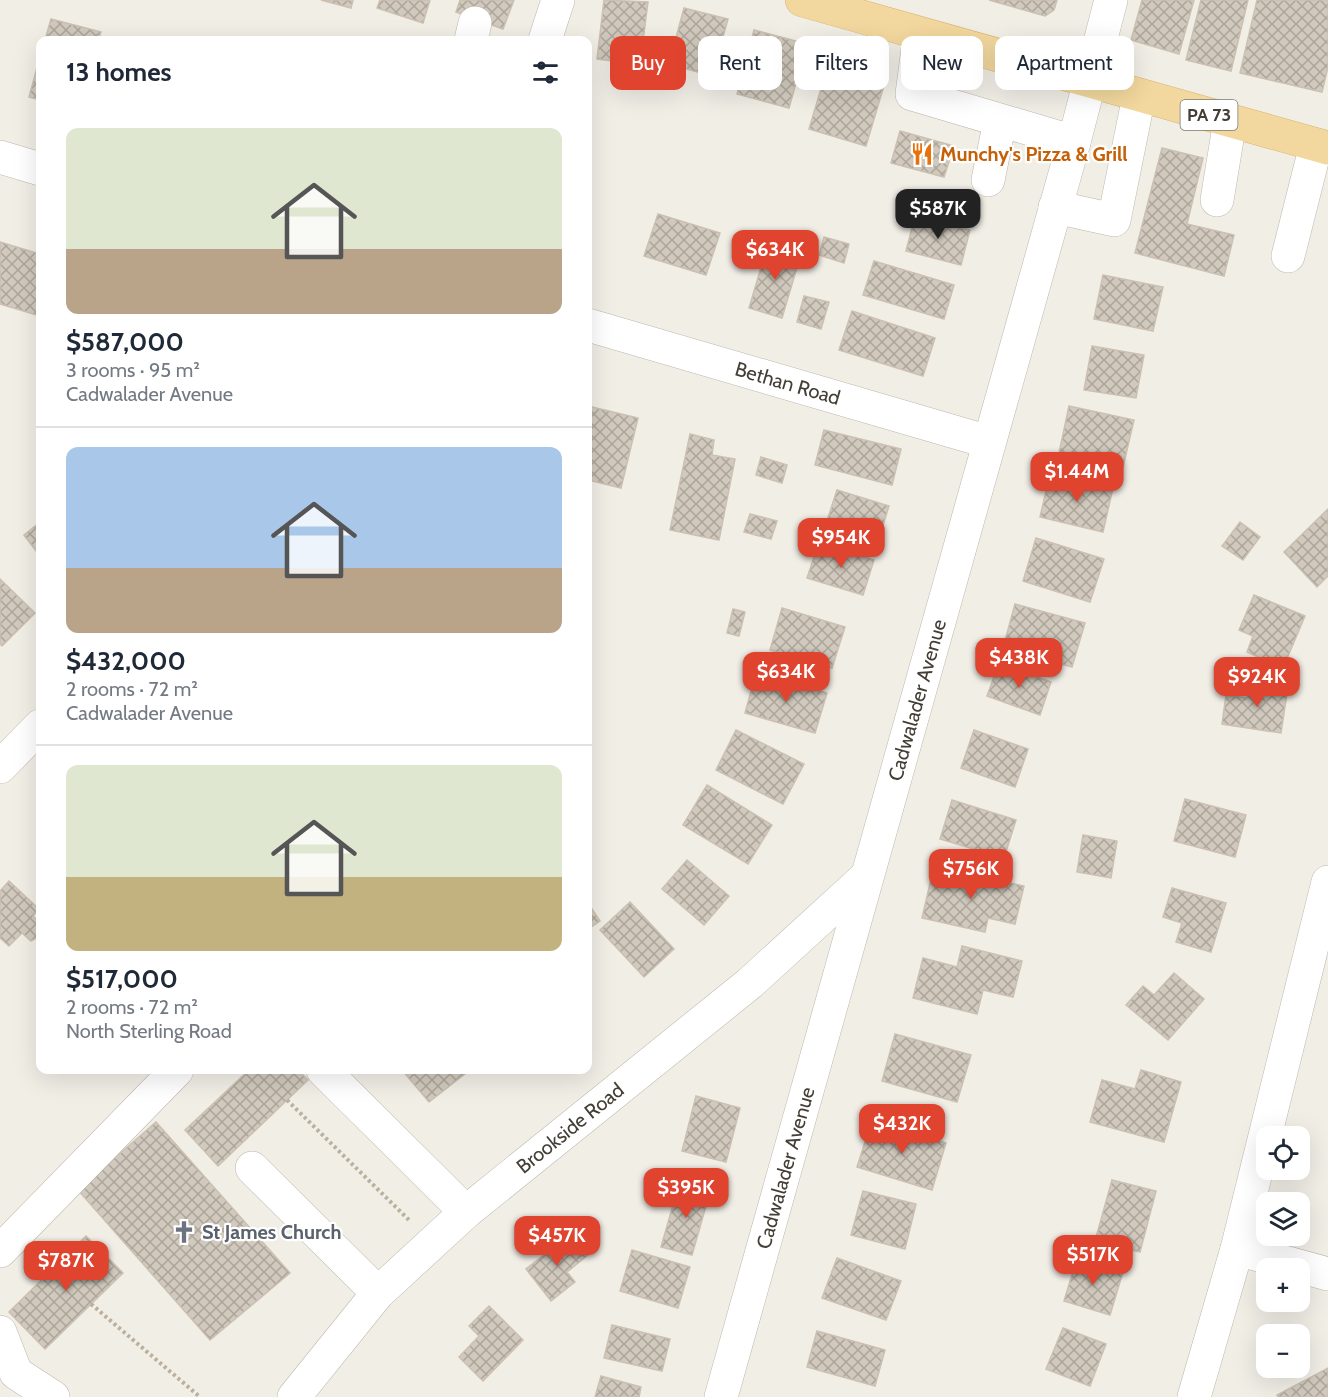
<!DOCTYPE html>
<meta charset="utf-8">
<style>
body{margin:0;font-family:Cabin,sans-serif;background:#f6f6f7;color:#1f2937;height:100vh;display:flex;flex-direction:column;font-size:22px;white-space:nowrap}
*{box-sizing:border-box;margin:0}
p{font-size:20px;color:#747a83}
.icon{flex:none;width:33px;height:33px;fill:none;stroke:currentColor;stroke-width:2;stroke-linecap:round;stroke-linejoin:round}
.map{position:relative;flex:1;overflow:hidden}
.details{position:absolute;left:36px;top:36px;width:556px;height:1038px;display:flex;flex-direction:column;background:#fff;border-radius:12px;box-shadow:0 6px 24px #0002}
.details>*{flex:none}
.guide{position:absolute;left:610px;top:36px;width:570px;height:54px;display:flex;gap:12px}
.tools{position:absolute;left:1256px;top:1126px;display:grid;gap:12px}
.tools a{display:grid;place-items:center;width:54px;height:54px;border-radius:12px;background:#fff;box-shadow:0 6px 24px #0002;font-size:30px}
.price{position:absolute;translate:-50% -51px;padding:0 14px;border-radius:12px;background:#e0442e;color:#fff;font-size:20px;line-height:39px;filter:drop-shadow(0 2px 3px #0008)}
.price::after{content:'';position:absolute;left:50%;top:36px;width:18px;height:14px;margin-left:-9px;background:inherit;clip-path:polygon(0 0,100% 0,50% 100%)}
.price.selected{background:#222;color:#fff}
ul{padding:0;list-style:none}
li{display:grid;align-content:center;gap:12px;height:318px;padding:0 30px}
li+li{border-top:2px solid #e0e1e3}
li span{display:grid;place-items:center;height:186px;border-radius:12px;color:#555}
li>.icon{margin-inline-start:auto}
span .icon{width:108px;height:108px;fill:#fffc;stroke-width:1}
li b{font-size:26px}
h2{display:flex;justify-content:space-between;align-items:center;height:72px;padding:0 30px;font-size:26px}
.chip{padding:0 21px;border-radius:12px;background:#fff;box-shadow:0 6px 24px #0002;font-size:21px;line-height:54px}
.chip.selected{background:#e0442e;color:#fff}
.map>svg:first-child{display:block}
.building{fill:url(#building-cross-hatch);stroke:#cbc0b1;stroke-width:1.5}
.lines{fill:none;stroke-linecap:round;stroke-linejoin:round}
.minor-casing{stroke:#beb8ad;stroke-width:34}
.major-casing{stroke:#d5b470;stroke-width:34}
.path{stroke:#bbb09d;stroke-width:4;stroke-dasharray:3 3;stroke-linecap:butt}
.minor{stroke:#fff;stroke-width:33}
.major{stroke:#f2d89e;stroke-width:33}
.labels{text-anchor:middle;stroke-width:4.5;stroke-linejoin:round;paint-order:stroke}
.shield{fill:#fff;stroke:#7b7872;stroke-width:1.5}
.shield-label{font-size:18px;font-weight:bold;fill:#433e36}
.food-label{font-size:20px;font-weight:bold;fill:#c56008;stroke:#fff;text-anchor:start}
.street-label{font-size:20px;fill:#433e36;stroke:#fff}
.worship-label{font-size:20px;font-weight:bold;fill:#5b616d;stroke:#fff;text-anchor:start}
</style>
<div class="map">
<svg width="1328" height="1397" viewBox="0 0 1328 1397">
<defs>
<pattern id="building-cross-hatch" width="8" height="8" patternUnits="userSpaceOnUse" patternTransform="scale(1.5)"><rect width="8" height="8" fill="#d1c9bd"/><path d="M0 0l8 8M0 8l8-8" fill="none" stroke="#aba59a"/></pattern>
</defs>
<rect width="100%" height="100%" fill="#f1eee6"/>
<path class="building" d="M321,0h32l-2,8z
M380,0h50l-7,23 -46,-15z
M460,0h54l-11,29 -47,-17z
M604,0l44,2 -8,62 -43,-5z
M989,0h68l-3,10 -9,6z
M1142,0h52l-15,54 -48,-14z
M1201,0h47l-17,71 -45,-11z
M1257,0h71v67l-6,25 -82,-19z
M684,8l44,11 -16,57 -43,-12z
M51,19l50,13 -3,8h-53z
M754,30l53,14 -18,64 -52,-14z
M831,55l57,17 -22,74 -57,-17z
M40,57v43l-11,-3z
M900,131l54,15 -10,31 -53,-14z
M1162,148l41,10 -16,66 47,11 -10,41 -89,-23z
M658,214l62,19 -14,42 -62,-19z
M915,216l55,14 -9,35 -55,-14z
M824,237l25,7 -5,19 -25,-8z
M0,242l40,12v62l-40,-12z
M768,244l33,10 -19,64 -33,-10z
M874,261l80,24 -10,34 -81,-24z
M1103,275l60,12 -10,44 -59,-12z
M804,296l25,6 -8,27 -24,-7z
M852,311l83,27 -12,38 -84,-26z
M1092,346l52,9 -8,43 -52,-8z
M588,406l50,12 -17,70 -33,-8 4,-26 -4,-1z
M1069,406l65,14 -11,47 -64,-14z
M824,430l77,19 -9,36 -77,-20z
M690,434l24,6 -2,15 23,4 -16,81 -49,-10z
M761,457l26,8 -5,18 -26,-8z
M1050,474l63,14 -10,44 -63,-15z
M837,490l52,16 -11,35 -52,-17z
M1328,509v67l-11,11 -33,-35z
M750,514l27,7 -6,18 -27,-7z
M40,522v34l-16,-21z
M1240,522l20,15 -17,23 -21,-14z
M1036,538l68,21 -14,43 -67,-21z
M819,542l55,18 -11,35 -56,-17z
M0,579l35,34 -33,33 -2,-2z
M1254,595l51,21 -22,52 -36,-16 6,-16 -14,-6z
M1015,604l70,19 -13,44 -69,-19z
M782,608l63,19 -13,41 -62,-18z
M733,609l12,3 -6,24 -12,-3z
M999,663l52,19 -11,33 -53,-19z
M756,673l71,20 -12,40 -70,-20z
M1249,681l39,6 -7,46 -59,-9 4,-29 21,3z
M736,730l68,34 -21,40 -67,-34z
M974,730l54,19 -13,38 -54,-19z
M707,785l65,40 -24,39 -65,-39z
M1185,799l61,16 -11,42 -61,-16z
M952,800l64,20 -12,38 -64,-19z
M1083,835l34,6 -6,37 -34,-6z
M687,860l42,36 -25,29 -42,-36z
M934,866l90,20 -9,38 -27,-6 -3,14 -63,-14z
M9,881l30,28 -6,7 7,7 -2,14 -7,4 -9,-8 -13,13 -9,-8v-47z
M1172,888l54,15 -15,49 -35,-10 6,-19 -19,-6z
M630,902l44,47 -30,28 -44,-47z
M588,903l12,18 -12,8z
M962,946l60,15 -9,36 -30,-7 -6,24 -64,-16 10,-40 34,9z
M1174,973l30,26 -36,41 -42,-35 17,-19 11,9z
M895,1034l76,21 -14,47 -75,-21z
M249,1070h49l10,10 -90,86 -33,-36z
M402,1070h68l-41,32z
M1141,1070l40,12 -17,60 -74,-20 12,-42 33,9z
M696,1096l44,12 -14,54 -44,-11z
M872,1120l74,23 -14,47 -75,-23z
M156,1122l134,151 -80,67 -132,-150z
M1112,1180l44,11 -16,61 -45,-11z
M679,1184l31,8 -18,63 -31,-8z
M863,1191l53,13 -11,45 -54,-14z
M571,1234l17,21 -21,17 8,10 -24,19 -25,-32z
M86,1236l37,37 -78,76 -36,-37z
M632,1250l58,17 -12,41 -58,-17z
M837,1258l64,23 -15,39 -64,-22z
M1077,1258l46,14 -13,43 -46,-14z
M489,1306l34,34 -40,41 -24,-24 20,-21 -10,-10z
M612,1325l58,14 -8,32 -58,-13z
M1063,1328l43,16 -16,42 -44,-17z
M817,1331l68,19 -10,36 -68,-19z
M1328,1368v29h-50l-1,-2z
M601,1376l40,11 -2,10h-44z"/>
<g class="lines">
<g class="minor-casing">
<g id="minor">
<path d="M920,34l-8,60 162,48"/>
<path d="M471,40l4,-17"/>
<path d="M545,40l13,-40"/>
<path d="M0,157l40,12"/>
<path d="M988,180l12,-59"/>
<path d="M1217,200l13,-79"/>
<path d="M1055,207l59,13 25,-124"/>
<path d="M1288,256l28,-111"/>
<path id="s1" d="M588,325l401,117"/>
<path d="M0,767l40,-41"/>
<path d="M323,1070l143,142"/>
<path d="M252,1168l126,125"/>
<path d="M1237,1249l91,25"/>
<path d="M0,1251l177,-181"/>
<path d="M0,1332l16,41 37,24"/>
<path id="s2" d="M294,1397l84,-104 88,-81 284,-229 116,-106"/>
<path id="s3" d="M721,1397l353,-1255 37,-142"/>
<path d="M1194,1397l43,-148 91,-367"/>
</g>
</g>
<g class="major-casing">
<path id="major" d="M802,0l526,148"/>
</g>
<path class="path" d="M287,1100l123,121
M91,1304l109,93"/>
<use href="#minor" class="minor"/>
<use href="#major" class="major"/>
</g>
<defs>
<g id="restaurant-bare" transform="scale(1.8)"><path d="M-5-6h1v4h1v-4h1v4h1v-4h1v5L-1.5 .5V6h-2V.5L-5-1ZM5-6V6H3V1.5H1.5Q1.5-4 5-6Z" fill="#e8710a" stroke="#fff" stroke-width="2.5" paint-order="stroke"/></g>
<g id="church-bare" transform="scale(1.8)"><path d="M-1.2-6h2.4v3.5h3.3v2.4h-3.3V6h-2.4V-.1h-3.3v-2.4h3.3Z" fill="#6b7280" stroke="#fff" stroke-width="2.5" paint-order="stroke"/></g>
</defs>
<g fill-rule="evenodd">
<use href="#restaurant-bare" x="922" y="154"/>
<use href="#church-bare" x="184" y="1232"/>
</g>
<g class="labels">
<rect class="shield" x="1180.5" y="100" width="57" height="30" rx="4.5"/>
<g class="shield-label">
<text x="1209" y="121">PA 73</text>
</g>
<g class="food-label">
<text x="940" y="161">Munchy's Pizza &amp; Grill</text>
</g>
<g class="street-label">
<text dy="7" stroke="none"><textPath href="#s1" startOffset="208">Bethan Road</textPath></text>
<text dy="7" stroke="none"><textPath href="#s3" startOffset="724">Cadwalader Avenue</textPath></text>
<text dy="7" stroke="none"><textPath href="#s2" startOffset="387">Brookside Road</textPath></text>
<text dy="7" stroke="none"><textPath href="#s3" startOffset="238">Cadwalader Avenue</textPath></text>
</g>
<g class="worship-label">
<text x="202" y="1239">St James Church</text>
</g>
</g>
</svg>
<div class="tools">
<a><svg class="icon" aria-label="locate" viewBox="0 0 24 24"><circle cx="12" cy="12" r="6"/><path d="M12 2v4M12 18v4M2 12h4M18 12h4"/></svg></a>
<a><svg class="icon" aria-label="layers" viewBox="0 0 24 24"><path d="M12 4l9 5-9 5-9-5zM3 14l9 5 9-5"/></svg></a>
<a>+</a>
<a>−</a>
</div>
<b class="price selected" style="left:938px;top:240px">$587K</b>
<b class="price" style="left:775px;top:281px">$634K</b>
<b class="price" style="left:1077px;top:503px">$1.44M</b>
<b class="price" style="left:841px;top:569px">$954K</b>
<b class="price" style="left:1019px;top:689px">$438K</b>
<b class="price" style="left:786px;top:703px">$634K</b>
<b class="price" style="left:1257px;top:708px">$924K</b>
<b class="price" style="left:971px;top:900px">$756K</b>
<b class="price" style="left:902px;top:1155px">$432K</b>
<b class="price" style="left:686px;top:1219px">$395K</b>
<b class="price" style="left:557px;top:1267px">$457K</b>
<b class="price" style="left:1093px;top:1286px">$517K</b>
<b class="price" style="left:66px;top:1292px">$787K</b>
<div class="guide">
<a class="chip selected">Buy</a>
<a class="chip">Rent</a>
<a class="chip">Filters</a>
<a class="chip">New</a>
<a class="chip">Apartment</a>
</div>
<section class="details">
<h2>13 homes<svg class="icon" aria-label="filters" viewBox="0 0 24 24"><path d="M4 7h16M4 17h16"/><circle cx="9" cy="7" r="2"/><circle cx="15" cy="17" r="2"/></svg></h2>
<ul>
<li><span style="background:linear-gradient(#dfe7d0 65%,#b9a48a 0)"><svg class="icon" aria-label="home" viewBox="0 0 24 24"><path d="M3 11l9-7 9 7M6 9v11h12V9"/></svg></span><div><b>$587,000</b><p>3 rooms · 95 m²</p><p>Cadwalader Avenue</p></div></li>
<li><span style="background:linear-gradient(#a9c7e8 65%,#b9a48a 0)"><svg class="icon" aria-label="home" viewBox="0 0 24 24"><path d="M3 11l9-7 9 7M6 9v11h12V9"/></svg></span><div><b>$432,000</b><p>2 rooms · 72 m²</p><p>Cadwalader Avenue</p></div></li>
<li><span style="background:linear-gradient(#dfe7d0 60%,#c2b280 0)"><svg class="icon" aria-label="home" viewBox="0 0 24 24"><path d="M3 11l9-7 9 7M6 9v11h12V9"/></svg></span><div><b>$517,000</b><p>2 rooms · 72 m²</p><p>North Sterling Road</p></div></li>
</ul>
</section>
</div>
